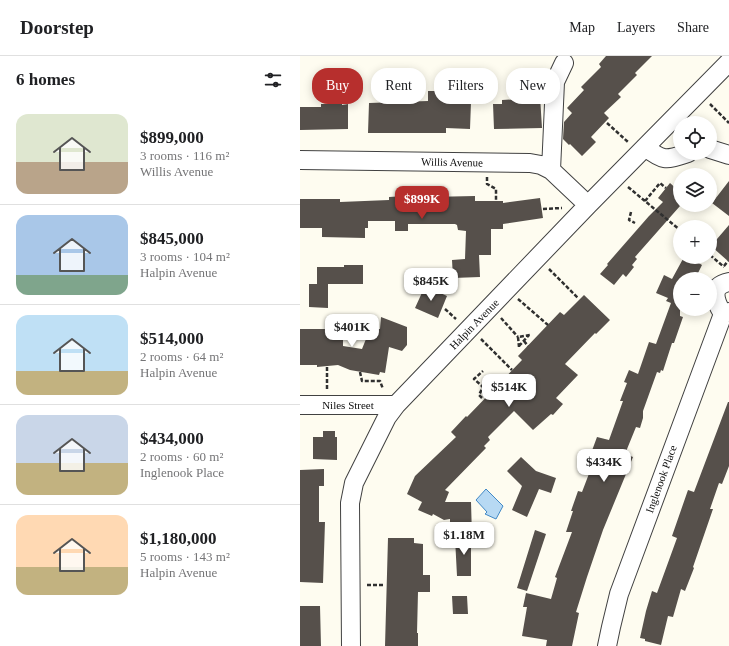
<!DOCTYPE html>
<meta charset="utf-8">
<style>
body{margin:0;font-family:Georgia,serif;background:#f2f2f2;color:#202124;height:100vh;display:flex;flex-direction:column;font-size:15px;white-space:nowrap}
*{box-sizing:border-box;margin:0}
p{font-size:13px;color:#757577}
.icon{flex:none;width:22px;height:22px;fill:none;stroke:currentColor;stroke-width:2;stroke-linecap:round;stroke-linejoin:round}
.map{position:relative;flex:1;overflow:hidden}
.details{display:flex;flex-direction:column;background:#fff;width:300px}
.details>*{flex:none}
.hud{position:absolute;left:12px;top:12px;width:357px;height:36px;display:flex;gap:8px}
.fabs{position:absolute;left:373px;top:60px;display:grid;gap:8px}
.fabs a{display:grid;place-items:center;width:44px;height:44px;border-radius:50%;background:#fff;box-shadow:0 2px 10px #0003;font-size:20px}
.price{position:absolute;translate:-50% -34px;padding:0 9px;border-radius:8px;background:#fff;color:#222;font-size:13px;line-height:26px;filter:drop-shadow(0 1px 2px #0008)}
.price::after{content:'';position:absolute;left:50%;top:24px;width:12px;height:9px;margin-left:-6px;background:inherit;clip-path:polygon(0 0,100% 0,50% 100%)}
.price.on{background:#b72f2d;color:#fff}
ul{padding:0;list-style:none}
li{display:flex;align-items:center;gap:12px;height:100px;padding:0 16px}
li+li{border-top:1px solid #e0e0e0}
li span{display:grid;place-items:center;flex:none;width:112px;height:80px;border-radius:12px;color:#555}
li>.icon{margin-inline-start:auto}
span .icon{width:48px;height:48px;fill:#fffc;stroke-width:1}
li b{font-size:17px}
h2{display:flex;justify-content:space-between;align-items:center;height:48px;padding:0 16px;font-size:17px}
.tag{padding:0 14px;border-radius:16px;background:#fff;box-shadow:0 2px 10px #0003;font-size:14px;line-height:36px}
.tag.on{background:#b72f2d;color:#fff}
header{display:flex;align-items:center;gap:24px;box-sizing:border-box;height:56px;padding:0 20px;background:#fff;border-bottom:1px solid #e0e0e0}
header strong{font-size:19px}
nav{display:flex;gap:22px;margin-inline-start:auto;font-size:14px}
main{display:flex;flex:1;min-height:0}
.map>svg:first-child{display:block}
.water{fill:#b7d9f3;stroke:#4289c6}
.building{fill:#56504b}
.lines{fill:none;stroke-linecap:round;stroke-linejoin:round}
.minor-casing{stroke:#414141;stroke-width:20}
.path{stroke:#303030;stroke-width:2.5;stroke-dasharray:4 2;stroke-linecap:butt}
.minor{stroke:#fff;stroke-width:18}
.labels{text-anchor:middle;stroke-width:4;stroke-linejoin:round;paint-order:stroke}
.street-label{font-size:11px;fill:#0e0e0e;stroke:#fff}
</style>
<header>
<strong>Doorstep</strong>
<nav><a>Map</a><a>Layers</a><a>Share</a></nav>
</header>
<main>
<section class="details">
<h2>6 homes<svg class="icon" aria-label="filters" viewBox="0 0 24 24"><path d="M4 7h16M4 17h16"/><circle cx="9" cy="7" r="2"/><circle cx="15" cy="17" r="2"/></svg></h2>
<ul>
<li><span style="background:linear-gradient(#dfe7d0 60%,#b9a48a 0)"><svg class="icon" aria-label="home" viewBox="0 0 24 24"><path d="M3 11l9-7 9 7M6 9v11h12V9"/></svg></span><div><b>$899,000</b><p>3 rooms · 116 m²</p><p>Willis Avenue</p></div></li>
<li><span style="background:linear-gradient(#a9c7e8 75%,#7fa58c 0)"><svg class="icon" aria-label="home" viewBox="0 0 24 24"><path d="M3 11l9-7 9 7M6 9v11h12V9"/></svg></span><div><b>$845,000</b><p>3 rooms · 104 m²</p><p>Halpin Avenue</p></div></li>
<li><span style="background:linear-gradient(#bfe0f5 70%,#c2b280 0)"><svg class="icon" aria-label="home" viewBox="0 0 24 24"><path d="M3 11l9-7 9 7M6 9v11h12V9"/></svg></span><div><b>$514,000</b><p>2 rooms · 64 m²</p><p>Halpin Avenue</p></div></li>
<li><span style="background:linear-gradient(#c9d6e8 60%,#c2b280 0)"><svg class="icon" aria-label="home" viewBox="0 0 24 24"><path d="M3 11l9-7 9 7M6 9v11h12V9"/></svg></span><div><b>$434,000</b><p>2 rooms · 60 m²</p><p>Inglenook Place</p></div></li>
<li><span style="background:linear-gradient(#ffd9b3 65%,#c2b280 0)"><svg class="icon" aria-label="home" viewBox="0 0 24 24"><path d="M3 11l9-7 9 7M6 9v11h12V9"/></svg></span><div><b>$1,180,000</b><p>5 rooms · 143 m²</p><p>Halpin Avenue</p></div></li>
</ul>
</section>
<div class="map">
<svg width="429" height="590" viewBox="0 0 429 590">
<rect width="100%" height="100%" fill="#fefcf0"/>
<path class="water" d="M186,433l17,17 -7,13 -11,-5 2,-2 -11,-12z"/>
<path class="building" d="M306,0h46l-17,17 2,2 -19,19 3,3 -17,16 5,5 -18,19 5,5 -14,14 -12,-12 -1,1 -6,-6 1,-17 8,-9 -5,-5 17,-18 -3,-3 20,-20 -2,-3z
M128,35h20l-1,6 19,1v4h5l-1,27 -24,-1v5h-78l1,-30 59,-2z
M221,40h19l2,32 -48,1 -1,-25h9v-4l19,-1z
M28,42h14v7l6,-1v25l-48,1v-23h21v-3h7z
M429,125v35l-17,-13z
M370,127l10,9v14l-45,51 2,2 -5,6 2,2 -8,10 -3,-3 -9,11 -14,-11 8,-9 -1,-1 42,-48 14,-14 -5,-4z
M105,140v13l24,-1v-11l46,-1v5h28v2l37,-5 3,20 -40,6v5h-12v26h-12l1,22 -27,1 -1,-18 13,-1 1,-28 -8,-1 -1,-5 -2,-1h-47v7h-13v-10h-27v7h-3v10l-43,-1v-9h-22v-29h40v3l49,-2v-3z
M429,169v37l-18,-16z
M384,201h5l13,8 -7,14h-15v37l3,1 -9,26h-2l-9,28 -2,-1 -1,3 -3,-1 -14,39v7l-3,10 -4,-1 -11,27 8,3 -30,73 -16,47 -11,35 3,1 -7,33h-26l1,-6 -25,-4 5,-29h-4l3,-14 25,6 6,-21 -2,-1 17,-45h-6l7,-21h-2l7,-20 4,1 13,-34 -5,-2 7,-19 12,3 14,-39h-3l7,-18 -3,-1 5,-12 9,4 11,-32 7,2 15,-41 -5,-2 2,-3 -12,-5 8,-18 8,4z
M44,209h19v19h-46v-17h27z
M9,228h19v24l-19,-1z
M125,230l22,10 -9,22 -23,-10z
M284,239l26,25 -14,14 -1,-1 -30,31 13,11 -22,23 7,6 -10,11 -2,-1 -18,16 -19,-19 -26,26 2,3 -6,6 2,2 -41,42 4,2 -4,10h26l1,34 -18,-9v-4h-4v-4l-6,1 -11,-6 -1,2 -14,-6 4,-8 -15,-8 8,-18 41,-39 -5,-5 15,-16 1,1 55,-57 -4,-4 42,-44 4,3z
M81,261l26,10v18l-5,6 -13,-4 -4,26 -5,-1 -1,3 -29,-5 -12,-5 -21,2v-2h-17v-36h43v17l19,3 8,-20h10z
M428,346h1v64l-7,18 -3,-1 -9,26h3l-20,58 1,1 -9,23 -4,-2 -8,28 -5,-1 -7,29 -16,-4v-2l-5,-1 6,-27 6,-20 5,2 20,-55 -5,-2 16,-46 6,2z
M23,375h12v6h2v23l-24,-1v-22h10z
M221,401l15,14 20,7 -5,15 -12,-4 -12,28 -15,-7 10,-24 -15,-15z
M24,413v17h-5v36h6l-2,61 -23,-1v-112z
M235,474l11,4 -19,57 -10,-3z
M171,481v39h-14l-2,-38z
M88,482h26v5l9,1v31h7v17h-12l-1,41h1v13h-33z
M152,540h15l1,18h-15z
M0,550h20l1,40h-21z"/>
<g class="lines">
<g class="minor-casing">
<path id="minor" d="M345,91c19,15 21,13 43,6
M410,93l19,6
M0,104l230,3 11,2 10,5 37,35
M251,114l4,-88 9,-19
M429,226c-20,4 -14,19 -6,32l6,-2
M0,349h96
M51,590l-1,-143 4,-20 33,-66 9,-12 192,-200 141,-143
M307,590l4,-19 8,-33 104,-280"/>
</g>
<path class="path" d="M410,48l19,19
M307,67l21,19
M187,121v7l9,5v11
M328,131l52,43
M345,145l15,-18 6,5
M243,153l19,-1
M331,156l-2,8 6,3
M410,199l14,12
M424,210l4,-5
M249,213l29,29
M218,243l30,26
M145,253l11,10
M201,262l17,19
M181,283l31,31
M224,285l4,5
M219,290l10,-11
M219,291l-1,-10 12,-2
M27,311v23
M60,316l2,9h18l3,8
M182,342l-3,-3 4,-8 -9,-8 9,-8
M67,529h17"/>
<use href="#minor" class="minor"/>
</g>
<g class="labels">
<g class="street-label">
<text transform="translate(152 106) rotate(1)" y="4">Willis Avenue</text>
<text transform="translate(174 268) rotate(-46)" y="4">Halpin Avenue</text>
<text x="48" y="353">Niles Street</text>
<text transform="translate(361 423) rotate(-70)" y="4">Inglenook Place</text>
</g>
</g>
</svg>
<div class="fabs">
<a><svg class="icon" aria-label="locate" viewBox="0 0 24 24"><circle cx="12" cy="12" r="6"/><path d="M12 2v4M12 18v4M2 12h4M18 12h4"/></svg></a>
<a><svg class="icon" aria-label="layers" viewBox="0 0 24 24"><path d="M12 4l9 5-9 5-9-5zM3 14l9 5 9-5"/></svg></a>
<a>+</a>
<a>−</a>
</div>
<b class="price on" style="left:122px;top:164px">$899K</b>
<b class="price" style="left:131px;top:246px">$845K</b>
<b class="price" style="left:52px;top:292px">$401K</b>
<b class="price" style="left:209px;top:352px">$514K</b>
<b class="price" style="left:304px;top:427px">$434K</b>
<b class="price" style="left:164px;top:500px">$1.18M</b>
<div class="hud">
<a class="tag on">Buy</a>
<a class="tag">Rent</a>
<a class="tag">Filters</a>
<a class="tag">New</a>
</div>
</div>
</main>
